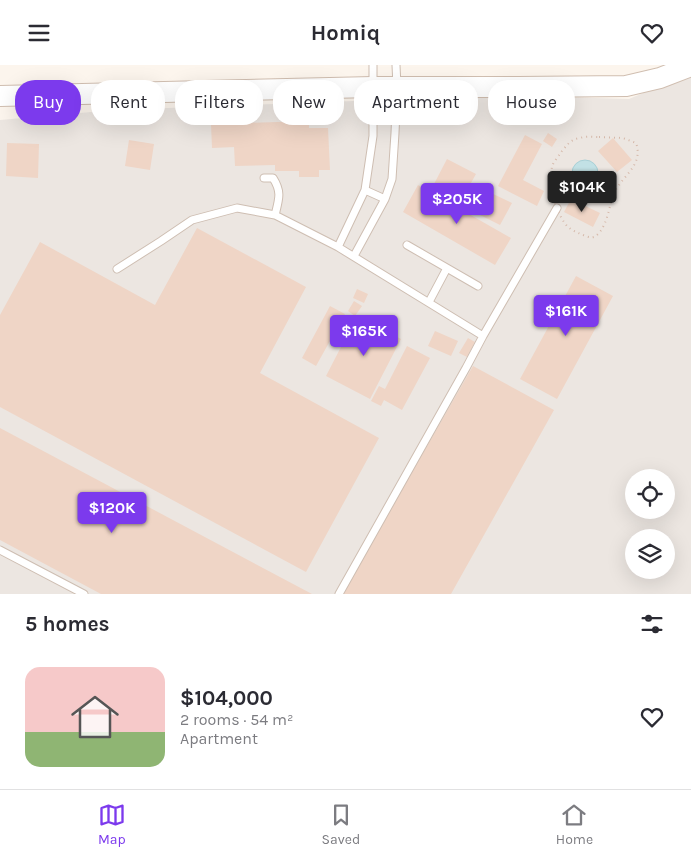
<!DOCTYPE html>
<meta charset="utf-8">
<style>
body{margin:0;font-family:Karla,sans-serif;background:#f2f2f3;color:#2b2b33;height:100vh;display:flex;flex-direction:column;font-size:19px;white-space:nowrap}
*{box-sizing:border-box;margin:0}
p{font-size:16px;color:#7c7c81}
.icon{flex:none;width:28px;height:28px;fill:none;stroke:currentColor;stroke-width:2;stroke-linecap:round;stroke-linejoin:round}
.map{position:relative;height:529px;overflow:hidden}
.side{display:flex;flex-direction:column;background:#fff;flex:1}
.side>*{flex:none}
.top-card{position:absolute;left:15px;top:15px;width:661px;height:45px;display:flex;gap:10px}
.fabs{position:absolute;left:625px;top:404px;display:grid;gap:10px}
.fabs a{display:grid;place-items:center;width:50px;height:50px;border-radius:50%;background:#fff;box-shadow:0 5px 20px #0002;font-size:25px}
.price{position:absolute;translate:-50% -42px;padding:0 11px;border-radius:5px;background:#7c3aed;color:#fff;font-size:16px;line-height:32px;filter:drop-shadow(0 1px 2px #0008)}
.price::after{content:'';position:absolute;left:50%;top:30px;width:15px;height:11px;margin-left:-8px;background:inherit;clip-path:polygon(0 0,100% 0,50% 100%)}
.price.current{background:#222;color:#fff}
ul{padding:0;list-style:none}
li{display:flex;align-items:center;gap:15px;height:125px;padding:0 25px}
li+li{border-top:1px solid #e1e1e2}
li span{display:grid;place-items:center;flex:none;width:140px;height:100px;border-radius:15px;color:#555}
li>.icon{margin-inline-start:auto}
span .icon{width:60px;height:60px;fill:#fffc;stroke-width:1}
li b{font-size:21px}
h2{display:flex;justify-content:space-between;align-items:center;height:60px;padding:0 25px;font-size:21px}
.chip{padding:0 18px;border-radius:20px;background:#fff;box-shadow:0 5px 20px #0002;font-size:18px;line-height:45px}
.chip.current{background:#7c3aed;color:#fff}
header{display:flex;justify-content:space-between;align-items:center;height:65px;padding:0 25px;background:#fff;font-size:22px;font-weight:700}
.menu{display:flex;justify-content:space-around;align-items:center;height:70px;border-top:1px solid #e1e1e2;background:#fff;font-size:14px;color:#7c7c81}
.menu a{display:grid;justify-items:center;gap:2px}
.menu .current{color:#7c3aed}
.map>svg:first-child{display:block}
.industrial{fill:#ece6e1;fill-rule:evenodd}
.water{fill:#c2e1e5;stroke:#a9d0d6}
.building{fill:#efd5c6}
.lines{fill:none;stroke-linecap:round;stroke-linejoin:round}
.service-casing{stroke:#cebeb2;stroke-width:9}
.secondary-casing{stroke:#d0beb0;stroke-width:22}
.path{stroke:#d5b8a9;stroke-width:2;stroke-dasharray:1 4;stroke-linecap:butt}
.service{stroke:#fff;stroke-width:7}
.secondary{stroke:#fff;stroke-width:20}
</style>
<header><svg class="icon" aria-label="menu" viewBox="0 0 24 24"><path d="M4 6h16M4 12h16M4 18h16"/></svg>Homiq<svg class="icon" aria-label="heart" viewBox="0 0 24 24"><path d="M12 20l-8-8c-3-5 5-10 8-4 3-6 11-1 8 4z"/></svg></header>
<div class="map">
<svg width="691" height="529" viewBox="0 0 691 529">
<rect width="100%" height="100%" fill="#fcf5ed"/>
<path class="industrial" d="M691,8v521h-691v-474l114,-10 266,-10 113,-5 136,4zM634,412h32v33h-32zM634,472h32v33h-32z"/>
<path class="water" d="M572 108a13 13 0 1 1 26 0a13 13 0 1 1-26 0Z"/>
<path class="building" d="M309,56v7h19l2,42h-11v7h-20v-6h-24v-6l-40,1 -1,-19 -22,1 -1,-24z
M548,68l9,6 -5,8 -9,-6z
M525,70l17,9 -19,36 21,11 -7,15 -39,-20z
M613,73l19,22 -15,12 -19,-21z
M129,75l25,4 -4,26 -25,-4z
M7,78l32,1 -1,34 -32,-2z
M447,94l29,15 -14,25 -28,-15z
M418,120l93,53 -16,27 -92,-53z
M491,128l21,10 -12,22 -20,-10z
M571,134l29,14 -7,14 -29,-15z
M197,163l109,59 -46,86 119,65 -73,134 -306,-165v-92l40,-73 115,63z
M576,211l37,20 -56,103 -37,-20z
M357,224l11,5 -4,9 -11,-5z
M354,236l8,5 -7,10 -7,-5z
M330,241l15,8 -29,52 -14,-8z
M357,251l44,23 -31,60 -44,-23z
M435,266l23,10 -7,15 -23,-10z
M468,273l7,4 -8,15 -8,-4z
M407,281l23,12 -28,52 -18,-10 -3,6 -10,-5 8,-15 6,3z
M473,301l81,44 -103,184h-109z
M0,363l312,166h-211l-101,-54z"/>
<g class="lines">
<g class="service-casing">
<path id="service" d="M264,113h9c9,14 6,21 2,37
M365,125l20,9
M407,180l71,41
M338,182l27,-57 8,-54v-71
M354,191l31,-57 7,-20 3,-46 2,-46 -1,-22
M117,204l44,-28 31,-21 45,-12 38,7 63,32 145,89 74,-128
M429,237l18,-34
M0,485l84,44
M339,529l127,-226 17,-32"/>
</g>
<g class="secondary-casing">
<path id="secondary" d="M0,31l373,-9h145l108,-1 34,-8 31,-12"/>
</g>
<path class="path" d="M599,72l24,1 13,5c8,22 -14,33 -22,50 -5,12 -6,32 -17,42 -4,4 -9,2 -14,0 -7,-3 -15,-6 -19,-13 -9,-13 -16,-40 -12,-55 1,-5 7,-11 10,-16 5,-6 9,-12 18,-13 6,-2 13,-1 19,-1z"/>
<use href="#service" class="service"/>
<use href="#secondary" class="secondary"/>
</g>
</svg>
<div class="fabs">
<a><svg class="icon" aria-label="locate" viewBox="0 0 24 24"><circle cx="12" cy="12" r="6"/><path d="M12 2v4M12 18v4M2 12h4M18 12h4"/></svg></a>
<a><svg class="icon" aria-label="layers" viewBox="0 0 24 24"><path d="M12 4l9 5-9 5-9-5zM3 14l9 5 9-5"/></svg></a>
</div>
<b class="price current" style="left:582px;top:148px">$104K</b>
<b class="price" style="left:457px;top:160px">$205K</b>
<b class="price" style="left:566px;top:272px">$161K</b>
<b class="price" style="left:364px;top:292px">$165K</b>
<b class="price" style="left:112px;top:469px">$120K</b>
<div class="top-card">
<a class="chip current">Buy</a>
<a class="chip">Rent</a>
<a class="chip">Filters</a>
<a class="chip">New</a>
<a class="chip">Apartment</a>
<a class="chip">House</a>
</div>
</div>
<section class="side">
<h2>5 homes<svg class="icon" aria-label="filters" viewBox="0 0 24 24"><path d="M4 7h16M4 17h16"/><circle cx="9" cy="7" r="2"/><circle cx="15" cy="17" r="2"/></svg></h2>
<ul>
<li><span style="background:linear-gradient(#f6c9c9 65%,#8fb573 0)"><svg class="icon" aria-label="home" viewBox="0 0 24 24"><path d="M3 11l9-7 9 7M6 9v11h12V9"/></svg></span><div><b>$104,000</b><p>2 rooms · 54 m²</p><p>Apartment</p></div><svg class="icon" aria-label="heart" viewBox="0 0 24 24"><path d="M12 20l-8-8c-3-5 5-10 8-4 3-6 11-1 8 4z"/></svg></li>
</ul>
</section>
<nav class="menu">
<a class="current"><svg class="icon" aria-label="map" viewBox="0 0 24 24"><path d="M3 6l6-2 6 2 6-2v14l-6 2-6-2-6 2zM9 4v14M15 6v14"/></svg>Map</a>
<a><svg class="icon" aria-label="saved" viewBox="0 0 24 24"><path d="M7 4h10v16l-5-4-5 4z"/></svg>Saved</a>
<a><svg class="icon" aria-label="home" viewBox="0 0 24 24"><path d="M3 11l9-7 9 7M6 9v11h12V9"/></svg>Home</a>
</nav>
